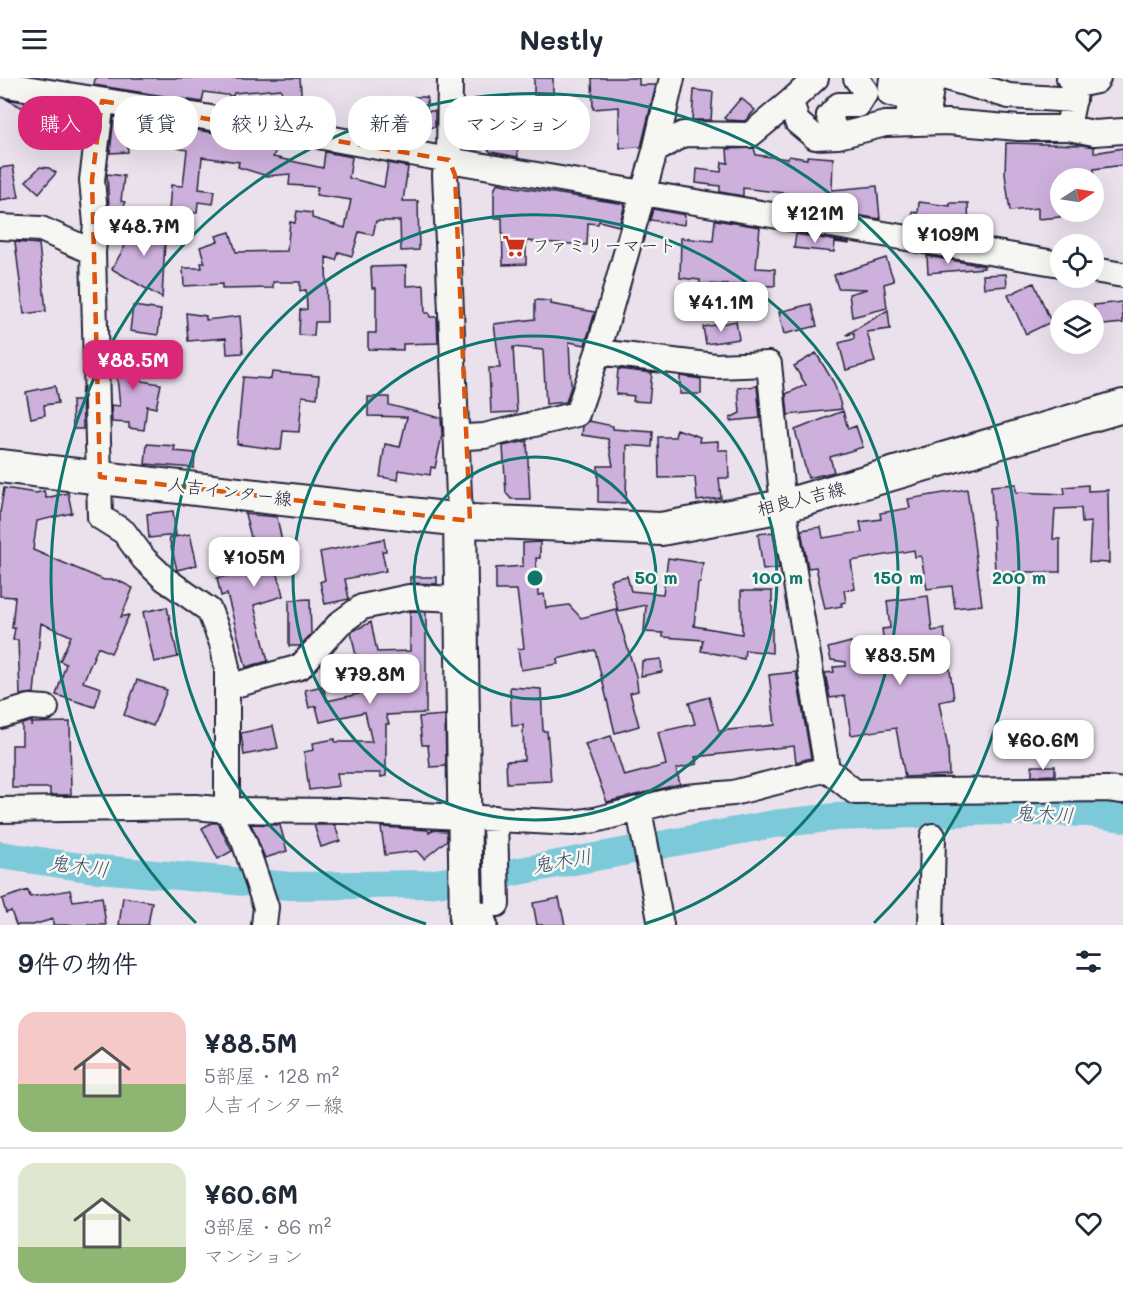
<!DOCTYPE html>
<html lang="ja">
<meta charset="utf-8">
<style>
body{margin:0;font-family:Mali,"Klee One",sans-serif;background:#f2f2f3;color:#1f2937;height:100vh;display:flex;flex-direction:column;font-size:22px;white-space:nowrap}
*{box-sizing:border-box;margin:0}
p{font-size:20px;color:#747a83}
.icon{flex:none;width:33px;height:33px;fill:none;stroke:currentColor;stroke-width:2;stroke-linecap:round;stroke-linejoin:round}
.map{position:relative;height:847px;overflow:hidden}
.details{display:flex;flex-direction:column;background:#fff;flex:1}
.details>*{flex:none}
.guide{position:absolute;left:18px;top:18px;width:600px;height:54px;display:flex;gap:12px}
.needle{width:39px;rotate:78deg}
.fabs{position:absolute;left:1050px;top:90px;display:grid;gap:12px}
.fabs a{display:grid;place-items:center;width:54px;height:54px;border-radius:50%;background:#fff;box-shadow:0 6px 24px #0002;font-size:30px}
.price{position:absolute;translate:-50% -51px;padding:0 14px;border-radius:12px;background:#fff;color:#222;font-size:20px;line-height:39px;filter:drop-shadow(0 2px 3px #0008)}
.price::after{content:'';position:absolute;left:50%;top:36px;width:18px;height:14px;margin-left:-9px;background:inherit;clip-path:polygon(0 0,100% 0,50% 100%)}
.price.selected{background:#db2777;color:#fff}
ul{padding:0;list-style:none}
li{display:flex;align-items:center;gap:18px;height:150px;padding:0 18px}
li+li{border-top:2px solid #e0e1e3}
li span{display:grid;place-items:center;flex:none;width:168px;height:120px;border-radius:18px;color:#555}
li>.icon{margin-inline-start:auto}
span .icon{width:72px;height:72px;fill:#fffc;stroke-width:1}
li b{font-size:26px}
h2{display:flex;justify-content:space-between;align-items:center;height:72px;padding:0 18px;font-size:26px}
.pill{padding:0 21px;border-radius:24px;background:#fff;box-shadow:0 6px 24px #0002;font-size:21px;line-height:54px}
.pill.selected{background:#db2777;color:#fff}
header{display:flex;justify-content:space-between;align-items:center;height:78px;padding:0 18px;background:#fff;font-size:27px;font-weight:700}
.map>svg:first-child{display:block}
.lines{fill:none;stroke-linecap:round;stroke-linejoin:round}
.river{stroke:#7bc9d9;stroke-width:28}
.building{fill:#ceb0dd;stroke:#22223b;stroke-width:1.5}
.minor-casing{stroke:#22223b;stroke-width:28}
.major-casing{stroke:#22223b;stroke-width:36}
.highway-casing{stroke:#22223b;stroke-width:38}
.minor{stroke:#f6f6f2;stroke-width:24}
.major{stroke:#f6f6f2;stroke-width:32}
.highway{stroke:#f6f6f2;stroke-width:33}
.marked{fill:none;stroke:#de560e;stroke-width:4.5;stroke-dasharray:12 8;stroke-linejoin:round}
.ring{fill:none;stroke:#0f766e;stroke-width:3}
.labels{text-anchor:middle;stroke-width:5;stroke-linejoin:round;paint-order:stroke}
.poi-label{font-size:18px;fill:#22223b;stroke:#f6f6f2;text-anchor:start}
.street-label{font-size:18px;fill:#22223b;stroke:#f6f6f2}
.water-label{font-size:20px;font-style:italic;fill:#3d546a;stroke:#f6f6f2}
.centre{fill:#0f766e;stroke:#f6f6f2;stroke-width:3}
.ring-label{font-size:18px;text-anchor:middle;font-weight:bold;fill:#0f766e;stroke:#f6f6f2;stroke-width:5;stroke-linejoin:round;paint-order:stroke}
</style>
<header><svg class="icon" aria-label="menu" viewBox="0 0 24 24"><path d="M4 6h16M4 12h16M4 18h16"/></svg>Nestly<svg class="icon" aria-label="heart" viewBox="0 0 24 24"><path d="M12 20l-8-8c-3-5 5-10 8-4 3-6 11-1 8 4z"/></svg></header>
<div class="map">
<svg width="1123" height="847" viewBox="0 0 1123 847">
<rect width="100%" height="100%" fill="#eae1ec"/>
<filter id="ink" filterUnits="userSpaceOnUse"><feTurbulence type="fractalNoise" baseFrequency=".0167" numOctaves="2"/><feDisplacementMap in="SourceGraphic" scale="12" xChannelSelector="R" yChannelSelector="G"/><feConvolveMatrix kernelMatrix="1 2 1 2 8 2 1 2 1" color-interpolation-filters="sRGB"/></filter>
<g filter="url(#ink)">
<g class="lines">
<path class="river" d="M0,777l88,13 202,18 137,-2 76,-10 271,-50 62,-7 160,-6 93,2 34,5"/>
</g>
<path class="building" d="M95,0h205l3,41 -14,-3 -3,-21 -4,1 -1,-7 -47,4 -1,3 -29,-4 -2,10 -108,-17z
M534,0h19v17h-19z
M592,0h47v7h17l-15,62 -21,1 -1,-41 -26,2z
M694,12l19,2 -2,28h-19z
M414,19h13v14h8v16l-21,1z
M741,20l14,12 -10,11 -18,-1 -3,-2z
M6,21l80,13 -4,33 -24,-3 3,-18 -29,-4 2,-11 -13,-2z
M114,39l165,26 -6,14 50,11 2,-16 27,5 -3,21 35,9 4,-24 20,4 -5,34h15l1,49 -18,1 -1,-30h-24l-3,14 -14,-3 -7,24 -13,-4 -3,8 -10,-3 1,65h-12l-1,14 -15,-1 1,-25 7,-1 -1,-19 -6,1v-9h-27v6l-51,1v-5l-38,2 -1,-18h19l-1,-5h4l-5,-16 18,-6 -2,-5 14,-4 6,20 51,-1 3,-29 5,1 2,-12 15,2v5l33,10 6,-28 -35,-5 2,-8 -29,-2 1,-11 -23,2 -29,-9 1,-5 -37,-5 -3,32 16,2 -2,13 -15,-2 -1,11 -28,-3 2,-25 12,1 4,-36 -60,-12 1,14 -18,1z
M502,46h21v22h-6l1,11 -27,-5 -6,-5 -2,-8 2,-7z
M1006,65l76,2 12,2v6l29,-5v17l-29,4 -1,8 -33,-1v41l-22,2v-11l-28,3 -5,-37z
M754,70l2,7 32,4 1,-3 18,3v-3l26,2 -1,32 45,-4 3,33 -72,-12 1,-9 -25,-5 -41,-5v8l-23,-4v-6l-24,-3 1,-14 24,3 1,-10 6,1 -1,-14z
M13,88l6,31 -19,3v-32z
M40,89l9,1 7,5 -17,20 -13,-12z
M107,96l17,2 -3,25 4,1 -4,23 -11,-2z
M497,105l18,4 110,17 -6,22 -20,-5 -1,3 -10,-1 -1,22 -61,-4v23l-23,1 -1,-47h-8v-27z
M919,124l31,4v-3h18l1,30 -58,-9 2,-12 5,1z
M653,131l32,6 -1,10 -34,-5z
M153,142l13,1 -4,77 -50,-29 14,-25 2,-18 24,2z
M715,142l45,7 -4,41 19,1v17l-75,-2v-4l-20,-2 1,-40 32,3z
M796,156l53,9v1l-14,-2 -1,10 -40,-4z
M15,164l24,2 7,67 -22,3z
M927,178l57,10v2l-56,5z
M886,180l8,23 -10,3 3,24 -35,9 -3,-23 18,-5 -29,-1 -4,-13z
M406,188v20l18,-1 1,28h4l1,4h7l1,26 -35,1v6l-35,-1v-16h8v-45h-4l-1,-21z
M1006,196l1,12 -23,2 -1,-13z
M1034,205l17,39 -25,12 -18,-39z
M535,222l16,1v3l44,8 -10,33 -16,-3 2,44 -5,16 -20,2 -3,-54 -30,-3 4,65 -26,1 -2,-45h11l-6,-44 41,-5z
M1122,224l1,21 -29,3v-21z
M811,226l6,22 -33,8 -5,-22z
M133,228l28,4 -3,25 -28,-4z
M888,232l2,19 -23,3 8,30 -29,8 -7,-27 15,-4v-5l-8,1z
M186,235l20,3v4l34,-4 3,37 -16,1 -1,-16 -38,3z
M736,243l3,18 -33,5 -3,-17z
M114,270l22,1 6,32 19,3 -5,24 -9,-2 -3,24 -15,-2v-5l-17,-1 -1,-17 9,1z
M816,275l18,30 8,26 -54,6 -2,-21 20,-9 -12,-19z
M618,291l34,4 -3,29 -16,-1 1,-5 -18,-2z
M272,294l47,4 -2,22 -15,-2 -3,36 -16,-1 -2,19 -44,-6 6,-67 28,2z
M680,298l21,3v15h-21z
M55,308l3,17 -14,2 1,10 -14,3 -5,-26z
M82,308l1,43h-10l-1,-28h9z
M757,308l3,32 -30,3v-3l10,-5 -2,-25z
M368,319h21v8l52,13 1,17 -7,33 -4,-1 -1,8 -31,-5 -1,10 -18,-3 5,-33 15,3 7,-30 -39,-1z
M843,333l5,18 8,-3 7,21 -33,10 4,15 -26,6 -13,-48z
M589,343l24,5v3l40,3 -1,15 -25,-2 -1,58 -28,-1v-36h15l-5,-27 -26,-4 1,-9z
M677,351l23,8 -1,5 19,-1v9h10l1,28h-10l2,20 -24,3 -2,-24 -36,1 -1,-41h17z
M527,363l3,58h-19l-5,-6 -3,-47z
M147,366l28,2 -1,5 21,2 -1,15 -49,-4z
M1016,406v8l49,2 -1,-7 24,-2v6l20,-1 1,73 -20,-1 2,-40 -9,1 -1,-15 -26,1 -2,30h7v33h-65l-4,-86z
M4,410l32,5 8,-2 2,7 22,-5 4,20 -35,8 -4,29 71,30h13l16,8 -12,29 8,-2 -18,38 -13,-6 -15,35 18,6 -6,19 -39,-12 10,-31 -6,-3 11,-25 -30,-13 -7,70 -14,2 -2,-55h-5l2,-12h-3l3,-31 -15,-1v-83z
M967,411l15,116 -27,3 -3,-22 -25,3 -6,-33 -6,1 -1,-7 -63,11 4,28 -11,1 2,12 -5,1 1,3 -17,3 -9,-42 -8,1 -7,-38 20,-3 2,11 39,-6 -2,-10 21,-3 -1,-6 30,-5 -2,-9z
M173,433l3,24 -27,3 -2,-24z
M245,436l32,3 5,25 -11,2 12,52 -29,9 14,56 -22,6 -19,-73 -6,2 -4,-18 37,-8 -1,-4 5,-2z
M773,454l6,36 -16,2 -5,-36z
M190,456l7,31 -20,5 -8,-32z
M384,461l2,12h-4l4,20 -41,8 4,20 -24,5 -5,-22 5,-2 -5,-28z
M540,464v16h-4l2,37 6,-1 2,14 23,-3 12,13 35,-9 20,67 2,15 -8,2 9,33 -24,7 -20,-83 -38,9 1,5 -37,6 -3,-21 6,-1 -7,-58h-21v-22l27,-2v-23z
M668,480l35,5 -3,20h-2l-4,43 48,8 -1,-43h31v62l-27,-3 -1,9 -43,-8 2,-11 -40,-3v-4l-19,-1 2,-27 -28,6 -8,-31 17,-4 4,15 32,3z
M410,499h27v7l-27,-1z
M928,518l4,35 12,-2 10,70 -15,3 9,46 1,27 -44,2 -9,-49 -45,7 -6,-39 -15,2 -5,-25 9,-1 -1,-5 13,-1v-4l-15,-2 -3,-12 23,-6 2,7 31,-5 -2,-15 8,-1 -3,-27z
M310,521l1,35 -11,12h-11v-46z
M167,529l11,50 -24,5 -11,-50z
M410,533l16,1v101l-40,2 3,9h-3v52l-5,1 -1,-4h-43l2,13 -30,4 -5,-38 10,-2 -1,-7 22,-4v3h37l-7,-30 -45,10 -4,-16 -7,2 -4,-18 18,-4 4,15 32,-7 -7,-27 6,-1 -7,-34 20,-10 6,30 33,-1z
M661,581l1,13 -21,4 1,-15z
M796,594l15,86 -15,4 -2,-16 -99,11 2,7 -21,5 4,15 -73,18 -22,-58 26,-8 13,40 42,-11 -8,-33 37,-8 -6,-21 20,-6 10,34 56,-6 -6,-50z
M137,602l30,10 -14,36 -29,-11z
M510,609l31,2 2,42h4l4,50 -44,2 -1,-22 18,-1 -1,-35 -11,1z
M445,637l1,51 -16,1 -2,-22h-6l-3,-28z
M32,643l-1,5 1,-3 38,-1 1,73h-21v-7h-38v-43h10v-21z
M273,648l5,22 -34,7 -3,-22z
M1032,688h23v9l-23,1z
M211,745h7l14,28 -14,8 -16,-31z
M251,746l29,1 7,26 -22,7z
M314,747h21l5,16 -19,6z
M381,749l47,3 1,3 3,-3 15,1v9l-23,19 -7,-8 -32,4z
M28,812l2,7 40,-7 3,11 29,-4 4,28h-53v-6l-20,6h-17l-5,-14 -5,2 -4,-14z
M123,819l29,5 -4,23h-29z
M559,820l6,27h-28l-4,-22z"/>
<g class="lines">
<g class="minor-casing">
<path id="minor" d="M450,0l-1,82 -4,14 15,345
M816,0l-25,23 6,21 18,15 23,-1 47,-12 62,-2 72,6h49l26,5 29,-2
M892,0l-2,16 20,4 -2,25
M905,0v4l26,6 -5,34
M947,0l62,18 65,4
M1069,0l8,7 19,-4 2,-3
M0,6l279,45 170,31 611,104
M102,23l-10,79 4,44 -3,28 7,265 24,15 20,27 21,20 44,31 13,33 5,25v142l17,31 22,66 -2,18
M1070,39l8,-39
M838,58l-9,-20 10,-11h19l8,-13 -10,-14
M655,73l28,-17 67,1 41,-34
M0,149l41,2 52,23
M1094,192l29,5
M598,274l117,14 54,-2 14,142 44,263 28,23 252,-3 16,2
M466,359l18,-1 93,-22 21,-62 57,-201 17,-73
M228,609l72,-20 40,-44 22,-16 47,-10 52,2
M0,638l30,-9 16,1
M0,732l195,-3 32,3 119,1 226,12 23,-3 91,-23 47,-4 94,-24
M639,732l22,115
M495,740l2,86
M931,847l2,-89"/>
</g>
<g class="major-casing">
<path id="major" d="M0,388l470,55 191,8 122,-23 340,-100
M460,441l6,406"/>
</g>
<g class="highway-casing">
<path id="highway" d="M478,840l2,7"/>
</g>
<use href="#minor" class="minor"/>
<use href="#major" class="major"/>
<use href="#highway" class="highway"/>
</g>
</g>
<path class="marked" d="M102,23l347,59 6,15 15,346 -370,-44 -8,-297z"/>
<g class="ring">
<circle cx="535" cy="500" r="121"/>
<circle cx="535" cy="500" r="242"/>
<path d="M426 846A363 363 0 1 1 644 846"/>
<path d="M196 845A484 484 0 1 1 874 845"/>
</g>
<defs>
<g id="supermarket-bare" transform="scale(1.8)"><path d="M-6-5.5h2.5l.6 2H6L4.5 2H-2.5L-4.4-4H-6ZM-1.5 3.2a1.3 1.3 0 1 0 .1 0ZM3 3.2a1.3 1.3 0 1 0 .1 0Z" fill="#c8321e" stroke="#f6f6f2" stroke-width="2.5" paint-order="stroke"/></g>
</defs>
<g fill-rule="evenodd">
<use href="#supermarket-bare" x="514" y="168"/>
</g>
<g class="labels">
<g class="poi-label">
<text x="532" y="174">ファミリーマート</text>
</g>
<g class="street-label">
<text transform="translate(230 414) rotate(7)" y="6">人吉インター線</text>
<text transform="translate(801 421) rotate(-14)" y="6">相良人吉線</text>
</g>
<g class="water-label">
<text transform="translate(1044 736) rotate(3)" y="7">鬼木川</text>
<text transform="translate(562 783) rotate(-10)" y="7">鬼木川</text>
<text transform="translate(79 788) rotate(7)" y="7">鬼木川</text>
</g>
</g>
<circle cx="535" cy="500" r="9" class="centre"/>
<g class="ring-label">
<text x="656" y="506">50 m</text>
<text x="777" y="506">100 m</text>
<text x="898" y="506">150 m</text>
<text x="1019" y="506">200 m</text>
</g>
</svg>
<div class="fabs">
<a><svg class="needle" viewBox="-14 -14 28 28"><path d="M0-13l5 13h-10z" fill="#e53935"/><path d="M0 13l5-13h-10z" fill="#747a83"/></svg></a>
<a><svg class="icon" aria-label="locate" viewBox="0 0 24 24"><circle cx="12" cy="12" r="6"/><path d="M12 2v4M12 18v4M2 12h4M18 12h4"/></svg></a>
<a><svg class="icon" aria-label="layers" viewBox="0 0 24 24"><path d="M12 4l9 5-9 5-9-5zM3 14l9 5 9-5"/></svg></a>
</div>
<b class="price" style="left:815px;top:166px">¥121M</b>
<b class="price" style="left:144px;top:179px">¥48.7M</b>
<b class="price" style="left:948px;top:187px">¥109M</b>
<b class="price" style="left:721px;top:255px">¥41.1M</b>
<b class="price selected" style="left:133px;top:313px">¥88.5M</b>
<b class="price" style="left:254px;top:510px">¥105M</b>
<b class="price" style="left:900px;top:608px">¥83.5M</b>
<b class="price" style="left:370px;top:627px">¥79.8M</b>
<b class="price" style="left:1043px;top:693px">¥60.6M</b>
<div class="guide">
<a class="pill selected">購入</a>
<a class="pill">賃貸</a>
<a class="pill">絞り込み</a>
<a class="pill">新着</a>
<a class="pill">マンション</a>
</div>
</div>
<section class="details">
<h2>9件の物件<svg class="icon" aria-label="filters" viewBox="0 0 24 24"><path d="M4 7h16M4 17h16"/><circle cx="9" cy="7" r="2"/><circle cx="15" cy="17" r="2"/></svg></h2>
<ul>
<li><span style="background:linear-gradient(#f6c9c9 60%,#8fb573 0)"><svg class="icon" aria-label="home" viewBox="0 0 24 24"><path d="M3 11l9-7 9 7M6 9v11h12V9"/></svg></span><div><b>¥88.5M</b><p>5部屋 · 128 m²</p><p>人吉インター線</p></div><svg class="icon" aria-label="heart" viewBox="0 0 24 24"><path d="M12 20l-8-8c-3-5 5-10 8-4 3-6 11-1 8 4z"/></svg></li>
<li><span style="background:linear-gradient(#dfe7d0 70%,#8fb573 0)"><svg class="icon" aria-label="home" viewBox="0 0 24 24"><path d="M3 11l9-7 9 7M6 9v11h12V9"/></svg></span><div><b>¥60.6M</b><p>3部屋 · 86 m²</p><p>マンション</p></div><svg class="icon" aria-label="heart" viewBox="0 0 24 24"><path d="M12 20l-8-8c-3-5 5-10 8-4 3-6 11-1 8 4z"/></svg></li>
</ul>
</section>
